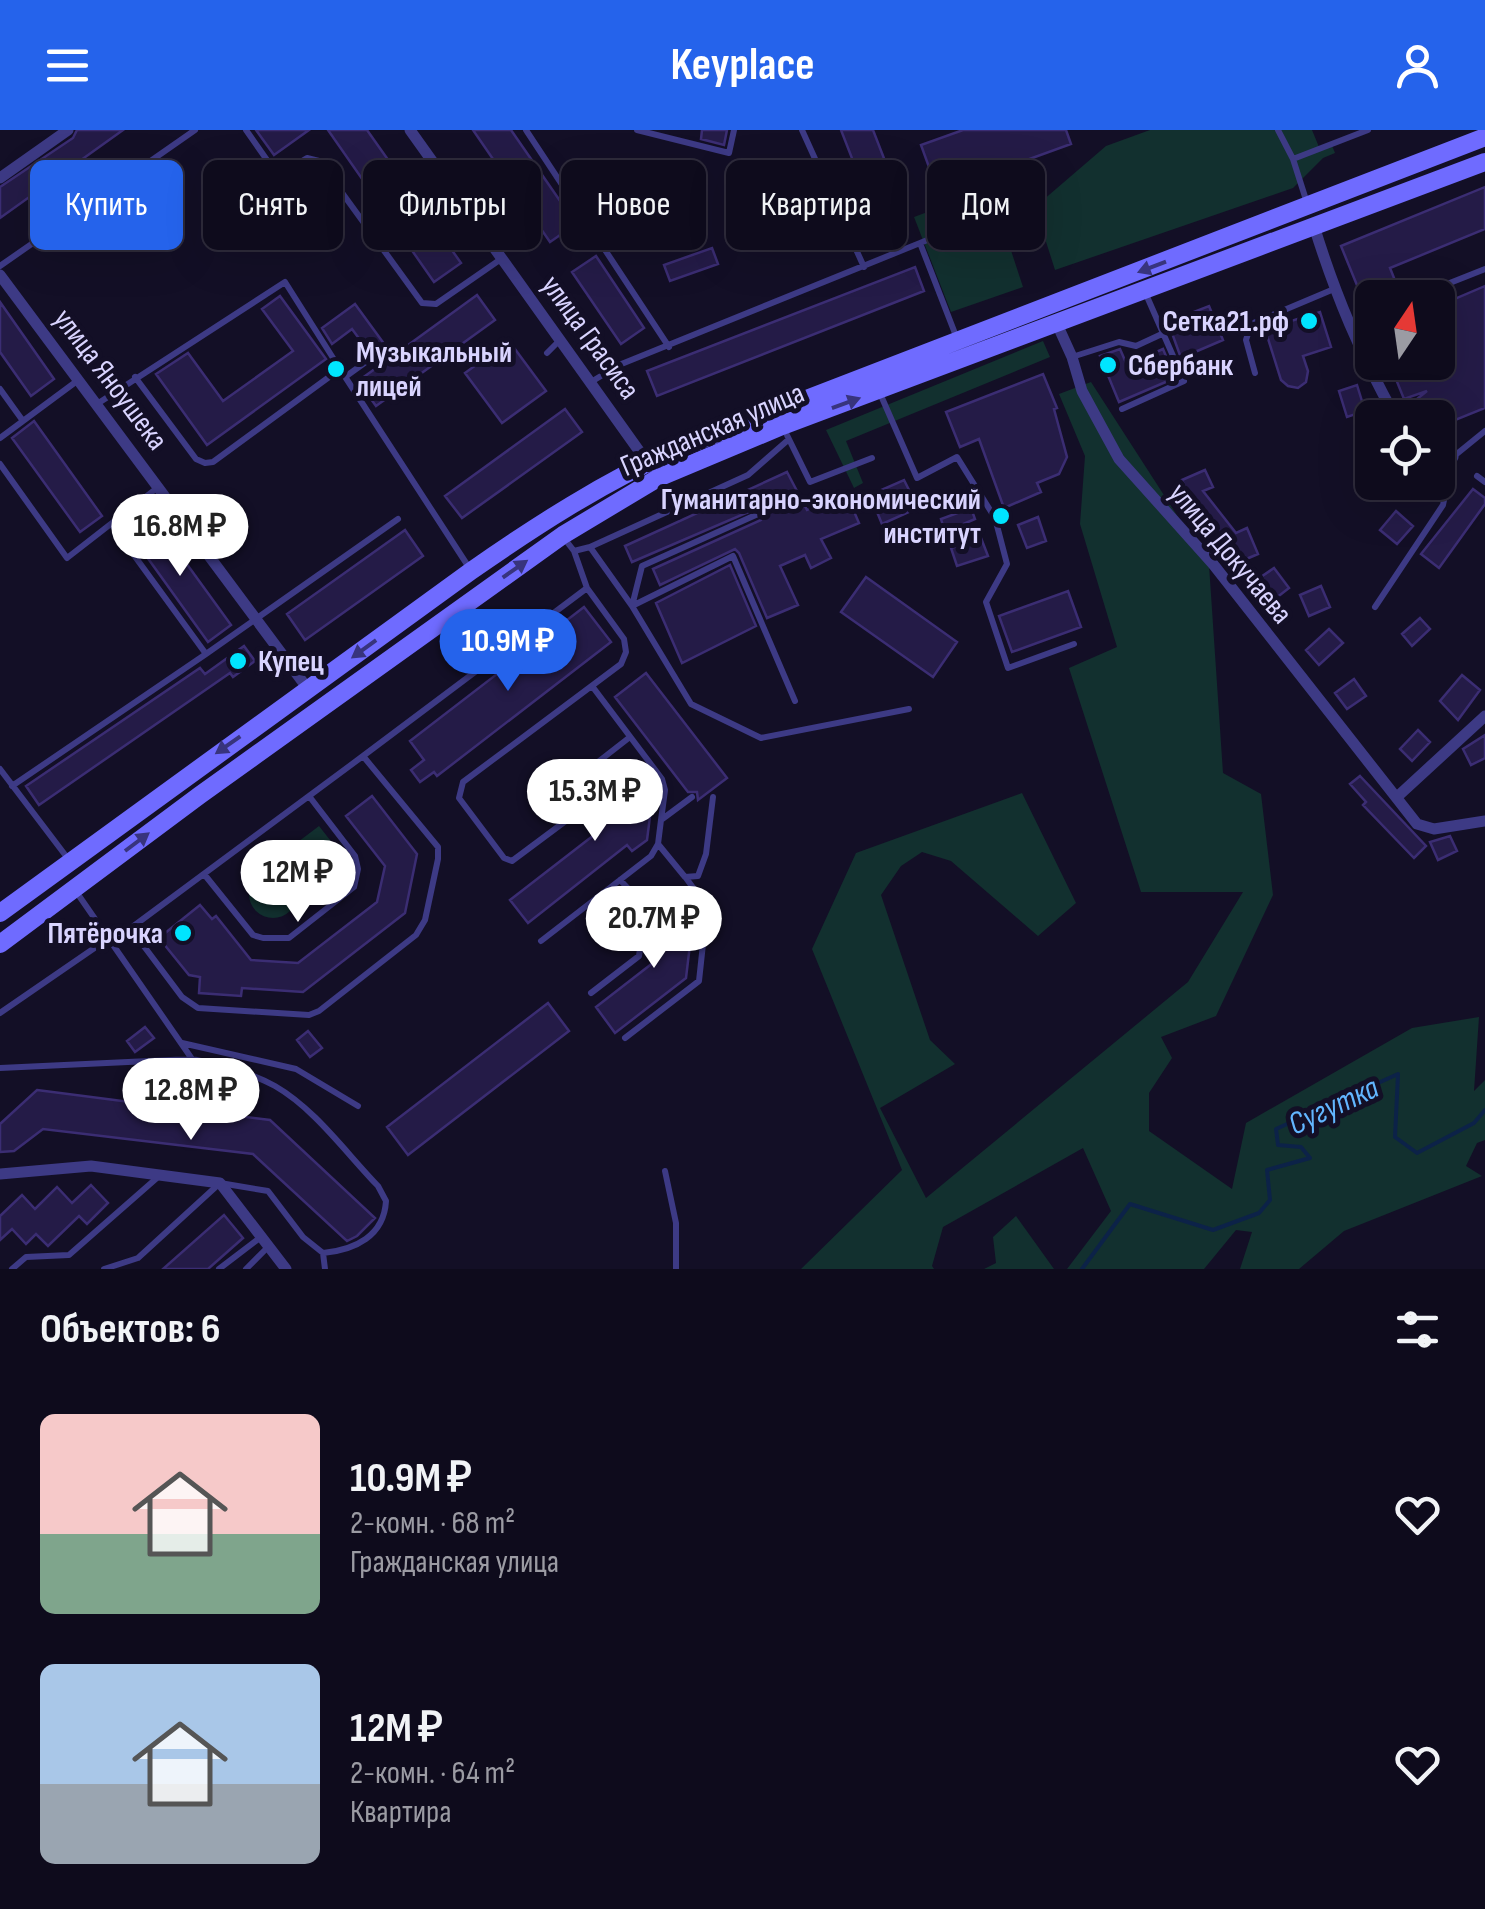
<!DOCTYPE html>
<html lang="ru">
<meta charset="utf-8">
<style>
body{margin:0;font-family:"Sofia Sans Condensed",sans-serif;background:#171425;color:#f1f3f6;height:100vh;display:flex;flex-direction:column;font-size:38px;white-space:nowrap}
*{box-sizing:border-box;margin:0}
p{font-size:32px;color:#9b9ba3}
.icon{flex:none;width:55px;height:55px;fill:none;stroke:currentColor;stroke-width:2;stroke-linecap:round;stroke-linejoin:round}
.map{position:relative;height:1139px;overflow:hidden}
.sheet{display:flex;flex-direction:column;background:#0e0b1c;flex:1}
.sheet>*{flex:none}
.banner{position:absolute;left:30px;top:30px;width:1425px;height:90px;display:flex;gap:20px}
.needle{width:65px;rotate:13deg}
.tools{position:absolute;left:1355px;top:150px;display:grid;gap:20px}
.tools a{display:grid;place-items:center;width:100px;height:100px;border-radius:15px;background:#0e0b1c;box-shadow:0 10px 40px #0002,0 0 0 2px #2e2b3b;font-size:50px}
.price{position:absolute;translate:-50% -85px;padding:0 22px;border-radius:35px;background:#fff;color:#222;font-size:32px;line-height:65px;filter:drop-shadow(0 2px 5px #0008)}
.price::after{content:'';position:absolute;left:50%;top:60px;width:30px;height:22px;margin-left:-15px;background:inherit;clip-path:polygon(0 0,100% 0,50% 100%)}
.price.active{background:#2563eb;color:#fff}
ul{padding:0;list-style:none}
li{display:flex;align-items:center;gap:30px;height:250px;padding:0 40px}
li span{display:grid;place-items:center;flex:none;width:280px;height:200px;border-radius:15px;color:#555}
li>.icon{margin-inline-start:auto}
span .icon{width:120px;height:120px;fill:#fffc;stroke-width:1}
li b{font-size:42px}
h2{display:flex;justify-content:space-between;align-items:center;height:120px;padding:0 40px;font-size:42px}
.chip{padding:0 35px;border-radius:15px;background:#0e0b1c;box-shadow:0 10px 40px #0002,0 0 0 2px #2e2b3b;font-size:35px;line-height:90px}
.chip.active{background:#2563eb;color:#fff}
header{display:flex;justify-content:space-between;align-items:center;height:130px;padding:0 40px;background:#2563eb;color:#fff;font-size:45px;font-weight:700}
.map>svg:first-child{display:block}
.green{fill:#12302f}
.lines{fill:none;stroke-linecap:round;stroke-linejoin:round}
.stream{stroke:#0c2248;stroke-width:4}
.building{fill:#241b47;stroke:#3b2d73;stroke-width:2.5}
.lane{stroke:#3d3a85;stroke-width:6}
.street{stroke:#3d3a85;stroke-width:11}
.secondary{stroke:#6f6bff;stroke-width:18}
.oneway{fill:#38347d}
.poi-dot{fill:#00e5ff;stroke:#130f26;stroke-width:4}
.labels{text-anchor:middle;stroke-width:10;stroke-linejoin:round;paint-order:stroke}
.poi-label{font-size:30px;font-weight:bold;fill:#d9d4ff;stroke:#130f26;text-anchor:end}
.street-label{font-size:30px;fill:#d9d4ff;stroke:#130f26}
.water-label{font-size:32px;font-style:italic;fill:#62b6ff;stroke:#130f26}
</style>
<header><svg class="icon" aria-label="menu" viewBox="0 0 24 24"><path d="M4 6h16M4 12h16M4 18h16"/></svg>Keyplace<svg class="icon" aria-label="person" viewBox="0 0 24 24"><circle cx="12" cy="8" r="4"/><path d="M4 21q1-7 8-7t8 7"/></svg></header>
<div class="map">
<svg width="1485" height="1139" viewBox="0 0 1485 1139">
<rect width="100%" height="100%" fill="#130f26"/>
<path class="green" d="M1150,0h162l7,17 12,-4 4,10 -12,5 -30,30 -238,82 -20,-63 71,-61z
M968,67l33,23 22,67 -72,25 -37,-95z
M1043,211l7,16 -204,84 17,42 -9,5 -28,-58z
M1091,252l118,183 14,208 38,21 12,101 -57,121 -55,21 11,21 -23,35v38l83,58 14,-66 166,-95 67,-11 -5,74 11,-11v60l-8,3 -11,23 16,10 -138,55 -45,38h-59l12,-37 -16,-2 -32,39h-137l44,-58 -28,-63 -140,79 -11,39 2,3h-133l101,-99 -90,-221 44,-96 166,-60 54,110 -38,33 -87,-75 -29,-9 -21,14 -20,29 49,145 25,24 -75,44 46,90 262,-216 55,-90h-102l-72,-224 48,-21 -37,-123 5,-68 -26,-62z
M319,696l26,33 -29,23 -26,-34z
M249 764a24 24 0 1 1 48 0a24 24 0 1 1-48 0Z
M1016,1086l38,53h-70l12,-6 -3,-26z"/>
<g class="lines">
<path class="stream" d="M1082,1139l48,-65 83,26 46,-17 11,-13 -3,-30 43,-12 -9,-11 -23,-2 -2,-16 122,-55 -3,63 22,16 57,-30 11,-13"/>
</g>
<path class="building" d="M77,0h46l-123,88v-31l73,-49z
M256,0h53l-35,25z
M328,0h39l94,133 -27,19z
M473,0h38l65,94 -26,18z
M702,0h25l-3,15 -23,-6z
M841,0h32l31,80 -28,10z
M963,0h103l5,14 -133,48 -17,-47z
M1485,57v42l-95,39 12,30h-30v24l-31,-76z
M712,118l6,16 -48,17 -6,-16z
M596,126l48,72 -23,16 -49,-72z
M915,137l9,24 -267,105 -10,-25z
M1485,156v122l-47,19v-9h-27l-4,-11 20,-16 -23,8 -15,-37h49v-56z
M477,165l18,25 -119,86 -18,-25 21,-15 -3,-10 -7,-4 -17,-23 -20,15 -10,-16 33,-24 38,52z
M280,166l46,63 -119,86 -51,-71 32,-21 35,48 70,-50 -31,-42z
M0,172l54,77 -23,17 -31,-44z
M1209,176l14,34 -42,18 -13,-36z
M1320,182l11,35 -28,9 5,15 -2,11 -8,6 -10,-2 -7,-6 -16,-51z
M509,211l37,50 -44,32 -37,-50z
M1120,219l7,16 36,-16 12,29 -56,24 -19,-46z
M1043,244l14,34 -3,1 13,48 -8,17 -22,9 4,9 -37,16 -25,-69 -19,8 -14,-35z
M1357,255l8,26 -18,6 -8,-26z
M565,279l17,23 -120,86 -17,-22z
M34,291l68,95 -22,16 -68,-94z
M1372,303v36l-17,-23z
M1205,340l8,17 -10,4 33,42 11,-5 11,26 -28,12 -17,-39 -6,5 -13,-17 3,-3 -15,-32z
M787,342l20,38 39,-17 13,30 -38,16 10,19 -20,10 -6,-13 -25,11 18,39 -31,13 -28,-65 -4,-4 -75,36 -7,-16 108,-49 4,-6 -5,-7 -128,55 -7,-16z
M904,350l14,28 -36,16 -12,-29z
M1473,359l12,9v6l-46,64 -18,-14z
M971,378l4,11 -30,13 -4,-13z
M1396,381l17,15 -16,18 -17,-14z
M152,386l79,109 -23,17 -79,-110z
M1038,387l8,24 -19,7 -9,-23z
M405,400l18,26 -118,84 -18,-26z
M981,408l7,18 -31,10 -6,-18z
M730,435l26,61 -74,37 -26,-60z
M1274,438l15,20 -18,14 -16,-21z
M866,447l91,65 -24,35 -92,-65z
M1321,456l9,21 -21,9 -9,-21z
M1068,461l13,36 -69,25 -13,-36z
M584,477l27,35 -174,134 -3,-4 -14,10 -9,-12 13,-10 -14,-19z
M1420,488l10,11 -18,17 -10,-12z
M1329,499l14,14 -24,22 -13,-15z
M244,516l11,15 -22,16 -3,-4 -191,132 -13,-19 174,-118 5,6z
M646,543l81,105 -29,22 -1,-8h-9l-73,-95z
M1462,545l18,15 -22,30 -18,-19z
M1354,549l12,17 -19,13 -12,-16z
M1418,600l12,12 -18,19 -12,-12z
M1485,605v23l-14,7 -8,-16z
M631,635l22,28 -6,47 -15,11 -5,-6 -99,78 -18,-23 93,-72 4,-30 -7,-9z
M1360,646l66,70 -12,12 -51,-53 3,-3 -16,-18z
M372,666l45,58 -12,59 -102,79 -61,-4 -1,8 -42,-3 1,-16 -11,-2 -30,-37 41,-33 12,14 4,-3 35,44 47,3 79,-61 8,-36 -39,-50z
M1450,706l7,15 -19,9 -8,-18z
M660,777l34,4 -8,67 -71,55 -19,-26 58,-45z
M548,873l21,28 -161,124 -21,-28z
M145,897l9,11 -19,14 -8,-11z
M308,901l14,17 -12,9 -13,-17z
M37,960l233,30 105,98 -18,18 -10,5 -94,-87 -210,-25 -29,22 -14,1v-28z
M91,1055l17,18 -21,21 -8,-8 -31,30 -12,-12 -10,10 -14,-15 -12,11v-24l22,-21 13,14 22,-22 15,16z
M224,1085l19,23 -35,31h-45z"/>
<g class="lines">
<path class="lane" d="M246,0l28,40 12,1 21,-13 12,3 103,142 14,1 65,-45
M526,0l143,217
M637,0l92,23 5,-23
M802,0l62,137
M1278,0l15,29 14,44
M1293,29l75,-29
M920,113l114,-47
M0,136l195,-136
M1422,164l63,-25
M547,223l12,-12
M1072,227l47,-15 17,4 28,-13
M340,239l130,200
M1255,243l-9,-33 5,-16 83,-35
M345,247l25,-18
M591,252l28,-17 301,-122 36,93
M0,259l23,32
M879,261l38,87 40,-21 38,61 12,46 -21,38 22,66 66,-24
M97,274l188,-122 55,87 -127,93 -8,1 -9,-4 -61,-82
M1122,279l62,-28 -39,-89
M783,297l27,55 62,-24
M0,308l77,-57
M0,334l67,94 90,-70
M1477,346l8,6
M758,384l-116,52 -10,40 59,98 70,34 148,-29
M112,395l94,129 192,-135
M564,408l10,13 13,37 37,51 2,13 -5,12 -158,118 -4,16 45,60 8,3 59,-44 23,-52 36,-28
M590,417l42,59 101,-50 62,145
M574,421l16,-4 158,-72 40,-35
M1375,477l68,-102 10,-48 32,-26
M592,556l70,93 3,11 -4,30 31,-23
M363,626l224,-168
M0,639l69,91
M12,656l194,-132
M658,714l3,-24
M204,744l49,61 10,3h26l65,-51 4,-18 -3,-13 -46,-60
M75,760l117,169c28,6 58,13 83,27 40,23 71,67 103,100l8,15c-2,35 -31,49 -63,52l-20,-16 -35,-46 -48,-8 -82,75 -34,11
M541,811l110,-85 7,-12 27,33 13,-1 8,-22 7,-57
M112,812l251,-186 75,91v12l-13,61 -9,15 -97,76 -10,4 -111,-7 -16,-11 -51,-68
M591,863l48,-37 7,-49 -26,-27
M0,883l109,-75
M625,908l74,-57 8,-74 -21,-29
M182,913l114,26 62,37
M0,938l192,-9
M665,1041l11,52v46
M323,1123l2,16
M12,1139l14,-12 43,-2 89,-78
M219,1139l42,-32
M246,1139l23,-23"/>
<path class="street" d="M410,0l237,332
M0,48l68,-48
M1314,96c22,71 46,127 82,192
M0,145l308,414
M1057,194l15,33 10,34 37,68 94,105 204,260 17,5 51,-8
M1438,322l15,5
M1397,667l88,-81
M0,1044l91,-8 129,17 66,86"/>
<path class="secondary" d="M0,783l471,-342c66,-46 133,-89 206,-122l808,-312
M0,814l200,-149 363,-260 95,-57 124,-52 703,-264"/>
</g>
<defs><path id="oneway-solid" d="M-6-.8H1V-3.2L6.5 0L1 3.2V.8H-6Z" transform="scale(2.5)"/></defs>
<g class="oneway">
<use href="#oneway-solid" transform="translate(1152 137) rotate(159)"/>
<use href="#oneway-solid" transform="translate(846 273) rotate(-20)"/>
<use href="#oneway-solid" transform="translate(515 439) rotate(-35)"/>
<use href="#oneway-solid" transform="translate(364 519) rotate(144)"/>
<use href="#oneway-solid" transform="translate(228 615) rotate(145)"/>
<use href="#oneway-solid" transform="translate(137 712) rotate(-37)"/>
</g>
<g class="poi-dot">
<circle cx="1309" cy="191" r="10"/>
<circle cx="1108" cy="235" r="10"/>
<circle cx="336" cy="239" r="10"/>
<circle cx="1001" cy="386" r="10"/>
<circle cx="238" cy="531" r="10"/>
<circle cx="183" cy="803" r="10"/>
</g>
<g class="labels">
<g class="poi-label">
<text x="1289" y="201">Сетка21.рф</text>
<text x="356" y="232" text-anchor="start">Музыкальный<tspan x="356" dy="34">лицей</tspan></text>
<text x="1128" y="245" text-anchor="start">Сбербанк</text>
<text x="981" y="379">Гуманитарно-экономический<tspan x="981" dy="34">институт</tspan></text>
<text x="258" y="541" text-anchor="start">Купец</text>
<text x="163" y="813">Пятёрочка</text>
</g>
<g class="street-label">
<text transform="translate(591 207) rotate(54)" y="10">улица Грасиса</text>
<text transform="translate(111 249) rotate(53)" y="10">улица Яноушека</text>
<text transform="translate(712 299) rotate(-23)" y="10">Гражданская улица</text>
<text transform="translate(1231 423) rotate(50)" y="10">улица Докучаева</text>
</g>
<g class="water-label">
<text transform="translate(1333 975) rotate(-25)" y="11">Сугутка</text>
</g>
</g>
</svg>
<div class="tools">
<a><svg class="needle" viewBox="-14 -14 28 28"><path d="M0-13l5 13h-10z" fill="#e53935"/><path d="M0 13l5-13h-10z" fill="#9b9ba3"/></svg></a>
<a><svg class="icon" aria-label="locate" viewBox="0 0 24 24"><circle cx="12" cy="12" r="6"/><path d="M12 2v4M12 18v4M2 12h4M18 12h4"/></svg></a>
</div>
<b class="price" style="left:180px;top:449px">16.8M ₽</b>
<b class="price active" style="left:508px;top:564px">10.9M ₽</b>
<b class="price" style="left:595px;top:714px">15.3M ₽</b>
<b class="price" style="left:298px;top:795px">12M ₽</b>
<b class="price" style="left:654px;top:841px">20.7M ₽</b>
<b class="price" style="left:191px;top:1013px">12.8M ₽</b>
<div class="banner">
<a class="chip active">Купить</a>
<a class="chip">Снять</a>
<a class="chip">Фильтры</a>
<a class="chip">Новое</a>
<a class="chip">Квартира</a>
<a class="chip">Дом</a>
</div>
</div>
<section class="sheet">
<h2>Объектов: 6<svg class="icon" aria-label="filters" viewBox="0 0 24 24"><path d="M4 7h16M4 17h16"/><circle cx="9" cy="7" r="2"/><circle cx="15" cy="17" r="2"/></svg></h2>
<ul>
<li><span style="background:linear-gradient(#f6c9c9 60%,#7fa58c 0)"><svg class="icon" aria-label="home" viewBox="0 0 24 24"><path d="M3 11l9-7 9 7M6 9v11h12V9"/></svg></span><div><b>10.9M ₽</b><p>2-комн. · 68 m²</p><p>Гражданская улица</p></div><svg class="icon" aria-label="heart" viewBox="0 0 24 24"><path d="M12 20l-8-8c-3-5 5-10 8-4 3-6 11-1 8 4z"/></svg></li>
<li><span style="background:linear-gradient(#a9c7e8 60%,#9aa5b1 0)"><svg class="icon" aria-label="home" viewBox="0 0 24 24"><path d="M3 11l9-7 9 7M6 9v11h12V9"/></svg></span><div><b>12M ₽</b><p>2-комн. · 64 m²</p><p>Квартира</p></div><svg class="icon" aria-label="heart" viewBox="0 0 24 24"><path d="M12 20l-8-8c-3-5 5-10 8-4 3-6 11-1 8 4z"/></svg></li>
</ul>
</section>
